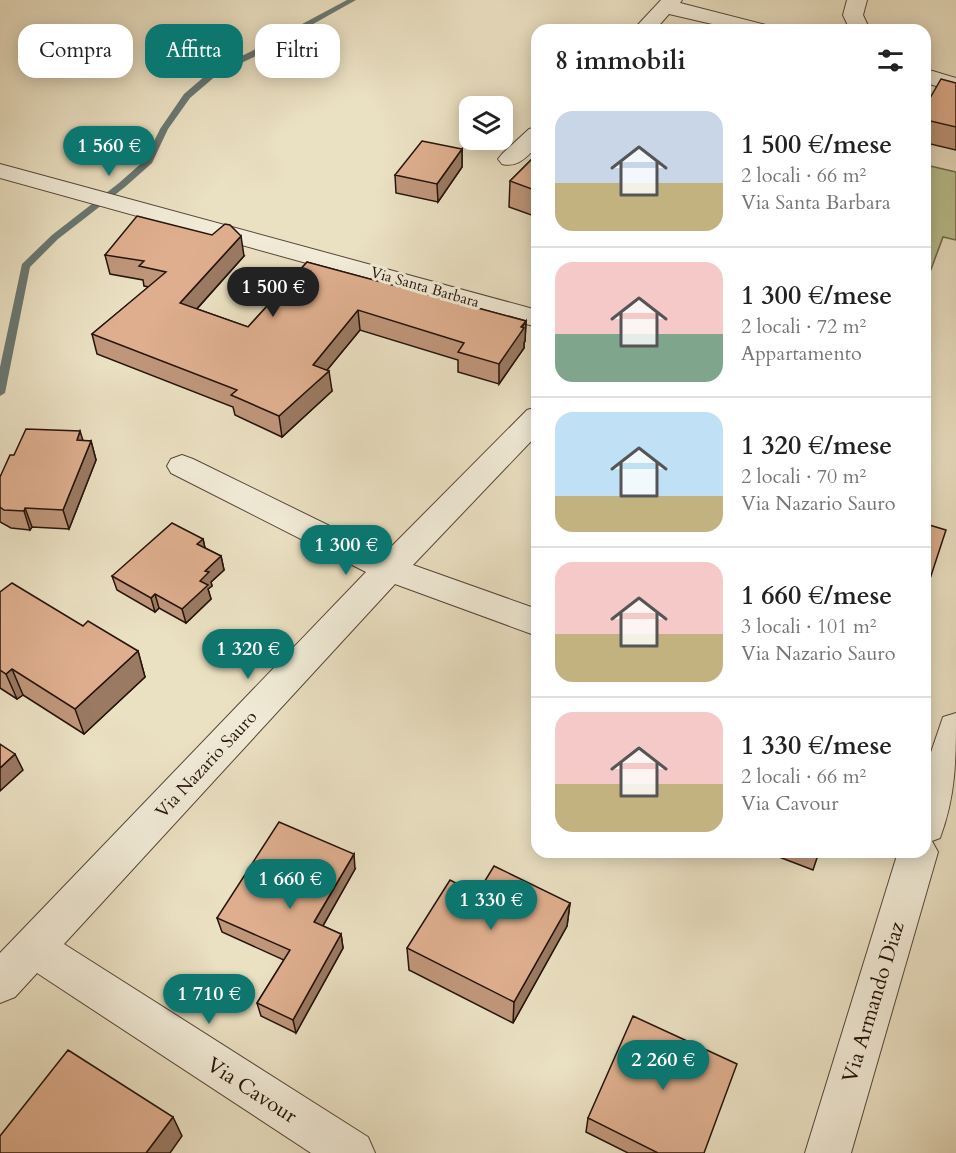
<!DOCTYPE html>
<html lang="it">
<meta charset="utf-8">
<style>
body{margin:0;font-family:Cardo,serif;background:#f6f6f6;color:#222;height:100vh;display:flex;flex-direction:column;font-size:22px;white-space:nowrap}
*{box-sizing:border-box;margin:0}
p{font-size:20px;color:#767676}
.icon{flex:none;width:33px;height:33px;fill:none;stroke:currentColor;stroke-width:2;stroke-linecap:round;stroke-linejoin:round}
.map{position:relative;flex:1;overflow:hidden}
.details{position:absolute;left:531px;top:24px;width:400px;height:834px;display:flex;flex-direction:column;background:#fff;border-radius:18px;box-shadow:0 3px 15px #0003}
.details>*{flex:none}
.top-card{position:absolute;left:18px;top:24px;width:423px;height:54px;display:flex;gap:12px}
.fabs{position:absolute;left:459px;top:96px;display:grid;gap:12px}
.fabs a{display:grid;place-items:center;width:54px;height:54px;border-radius:12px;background:#fff;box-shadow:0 3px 15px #0003;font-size:30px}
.price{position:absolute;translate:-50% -51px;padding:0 14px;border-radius:21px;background:#0f766e;color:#fff;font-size:20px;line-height:39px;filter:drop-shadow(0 2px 3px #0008)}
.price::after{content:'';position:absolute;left:50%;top:36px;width:18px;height:14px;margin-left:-9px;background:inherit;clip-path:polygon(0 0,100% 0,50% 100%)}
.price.active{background:#222;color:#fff}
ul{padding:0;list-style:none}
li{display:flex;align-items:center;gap:18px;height:150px;padding:0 24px}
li+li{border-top:2px solid #e0e0e0}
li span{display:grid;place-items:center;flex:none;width:168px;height:120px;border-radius:18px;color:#555}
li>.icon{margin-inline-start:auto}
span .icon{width:72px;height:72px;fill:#fffc;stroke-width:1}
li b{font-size:26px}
h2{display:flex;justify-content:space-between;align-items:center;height:72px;padding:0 24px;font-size:26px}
.tag{padding:0 21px;border-radius:18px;background:#fff;box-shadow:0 3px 15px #0003;font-size:21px;line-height:54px}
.tag.active{background:#0f766e;color:#fff}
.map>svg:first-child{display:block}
.green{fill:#bbc190;stroke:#706a4e;stroke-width:1.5}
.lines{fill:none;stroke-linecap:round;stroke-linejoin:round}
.stream{fill:#6a7872;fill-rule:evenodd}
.minor-casing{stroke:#574639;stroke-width:2}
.minor{fill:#f1ebd7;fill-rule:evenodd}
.wall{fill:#bf967a;stroke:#26130b;stroke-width:1.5}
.shaded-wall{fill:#9b7a63;stroke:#26130b;stroke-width:1.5}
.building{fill:#deae8e;stroke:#26130b;stroke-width:1.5}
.labels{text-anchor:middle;stroke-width:6;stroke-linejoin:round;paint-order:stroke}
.far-street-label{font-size:15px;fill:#26130b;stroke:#f1ebd7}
.street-label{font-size:18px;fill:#26130b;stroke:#f1ebd7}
.near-street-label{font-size:21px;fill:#26130b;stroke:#f1ebd7}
</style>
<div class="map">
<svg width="956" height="1153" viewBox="0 0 956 1153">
<rect width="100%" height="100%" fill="#eae0c2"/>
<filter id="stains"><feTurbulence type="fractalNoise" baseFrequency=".00333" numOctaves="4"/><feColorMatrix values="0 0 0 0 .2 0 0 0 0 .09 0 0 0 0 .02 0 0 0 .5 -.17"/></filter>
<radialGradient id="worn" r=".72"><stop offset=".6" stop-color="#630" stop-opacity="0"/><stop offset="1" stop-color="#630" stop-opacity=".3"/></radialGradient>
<path class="green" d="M926,165l30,7v68l-13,-3 -16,43z"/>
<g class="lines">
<path class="stream" d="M347,0h9l-100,56 -38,18 -28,24 -22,31 -16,34 -27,24 -67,52 -28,28 -25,126 -5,3v-29l22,-103 30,-29 67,-52 26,-23 15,-31 24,-35 28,-24 38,-18z"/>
<g class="minor-casing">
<path id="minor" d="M661,0h21l-2,3 90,23 3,4h-35l-69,-16 -14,16h-22z
M847,0h20l-4,15 7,15h-20l-7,-15z
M926,69l30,9v14l-30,-9z
M537,127v20c-11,10 -19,21 -35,17l-4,-5 4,-5 27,-25z
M0,164l537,146v17l-537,-149z
M537,407v28l-124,130 124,44v27l-142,-52 -331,360 304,193 7,16h-64l-274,-180 -22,24 -15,6v-50l366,-381 -195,-99 -4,-7 4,-7 11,-4 11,4 192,94 142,-143z
M956,713c0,46 0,82 -16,125l-8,3 6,11 -87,301h-46l93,-301h28v-85l17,-50z"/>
</g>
<use href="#minor" class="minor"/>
</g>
<path class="wall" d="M956,83v67l-30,-7v-38z
M462,149v18l-24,35 -42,-9 -1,-18z
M537,154v63l-28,-10 1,-26z
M105,255l139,1 -47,53 51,18 59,-65 219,59 -1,20 -1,2v5l-25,36 -41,-12v-12l-98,-30 -33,40 5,21 -50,46 -47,-22 -2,-8 -136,-53 -5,-20 57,-47 -5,-1 -1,-6 -33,-6z
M83,441h8l5,19 -27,69 -37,-2 -2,3 -19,-2 -11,-6v-45l14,-22z
M203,539l2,9 16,8 3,14 -13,12 1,4 -4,3 3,10 -25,24 -27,-15 -4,4 -38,-22 -5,-14z
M0,592l83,34 55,25 7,26 -61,57 -61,-39 -6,4 -17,-11z
M766,852h53l-6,18z
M355,869l-32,57 18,8 2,14 -47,85 -35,-17 -4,-13 27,-43 -62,-28 -5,-14z
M477,894l93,9 -3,23 -54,97 -104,-53 -2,-22z
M588,1118l116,35h-76l-42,-21z"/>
<path class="shaded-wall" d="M462,149v18l-24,35 -1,-18z
M241,236l3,20 -60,67 -4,-20z
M358,310l2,20 -42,51 11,-10 3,20 -50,46 -3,-21 34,-51z
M526,321l-1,20 -1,2v5l-25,36v-20z
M80,431l6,19 -9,-10z
M91,441l5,19 -27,69 -6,-19z
M25,508l7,19 -2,3 -6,-19z
M203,539l3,14 -9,-9z
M221,556l3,14 -13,12 1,4 -4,3 3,10 -25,24 -4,-14 23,-38z
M155,594l4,14 -4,4 -4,-14z
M138,651l7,26 -61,57 -9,-25z
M12,669l11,26 -6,4 -11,-25z
M15,754l8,16 -23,21v-23z
M354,854l1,15 -38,67 -3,-14z
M570,903l-3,23 -54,97 1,-21z
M341,934l2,14 -47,85 -3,-13z
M173,1117l9,19 -12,17h-24z"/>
<path class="building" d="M941,79l15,4v44l-30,-7v-15z
M422,141l40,8 -25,35 -42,-9z
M537,154v37l-27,-10z
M137,216l75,19 13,-11 5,1 11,11 -61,67 68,24 59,-65 219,59 -5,6 3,1 -25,36 -41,-12 6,-9 -106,-33 -45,55 16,6 -50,45 -48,-21 6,-5 -145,-56 74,-62 -27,-6 5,-5 -39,-6z
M26,429l54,2 -3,9 14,1 -28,69 -38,-2 -1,3 -20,-1 -4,-3v-30l10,-22h4z
M172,523l31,16 -6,5 24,12 -16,15 4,1 -9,9 8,4 -26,24 -27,-15 -4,4 -39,-22z
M926,524l20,6 -20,61z
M12,583l71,43 5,-5 50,30 -63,58 -63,-40 -6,5 -6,-4v-78z
M0,744l15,10 -15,14z
M279,822l75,32 -40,68 27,12 -48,86 -36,-17 33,-53 -73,-32z
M494,866l76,37 -56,99 -107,-54 43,-68 27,14z
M633,1016l104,48 -33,89h-46l-70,-35z
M68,1050l105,67 -27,36h-146v-17z"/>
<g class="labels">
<g class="far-street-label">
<text transform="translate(425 287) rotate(16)" y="5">Via Santa Barbara</text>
</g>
<g class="street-label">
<text transform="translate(206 764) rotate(-47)" y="6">Via Nazario Sauro</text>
</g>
<g class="near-street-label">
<text transform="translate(873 1002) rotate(-73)" y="7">Via Armando Diaz</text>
<text transform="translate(252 1090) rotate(33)" y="7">Via Cavour</text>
</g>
</g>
<rect width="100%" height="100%" filter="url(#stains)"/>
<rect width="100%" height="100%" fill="url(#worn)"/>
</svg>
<div class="fabs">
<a><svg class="icon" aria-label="layers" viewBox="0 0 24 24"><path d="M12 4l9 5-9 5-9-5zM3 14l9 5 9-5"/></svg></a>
</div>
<b class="price" style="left:109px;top:177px">1 560 €</b>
<b class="price active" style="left:273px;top:318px">1 500 €</b>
<b class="price" style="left:346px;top:576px">1 300 €</b>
<b class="price" style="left:248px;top:680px">1 320 €</b>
<b class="price" style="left:290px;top:910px">1 660 €</b>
<b class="price" style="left:491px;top:931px">1 330 €</b>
<b class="price" style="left:209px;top:1025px">1 710 €</b>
<b class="price" style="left:663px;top:1091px">2 260 €</b>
<div class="top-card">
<a class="tag">Compra</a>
<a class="tag active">Affitta</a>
<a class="tag">Filtri</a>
</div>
<section class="details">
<h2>8 immobili<svg class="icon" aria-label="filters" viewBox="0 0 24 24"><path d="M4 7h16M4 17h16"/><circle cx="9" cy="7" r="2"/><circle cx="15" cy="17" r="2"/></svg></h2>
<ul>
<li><span style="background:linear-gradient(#c9d6e8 60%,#c2b280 0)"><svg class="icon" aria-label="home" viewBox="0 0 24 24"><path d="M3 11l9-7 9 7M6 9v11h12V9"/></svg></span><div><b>1 500 €/mese</b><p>2 locali · 66 m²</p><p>Via Santa Barbara</p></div></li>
<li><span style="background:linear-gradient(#f6c9c9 60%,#7fa58c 0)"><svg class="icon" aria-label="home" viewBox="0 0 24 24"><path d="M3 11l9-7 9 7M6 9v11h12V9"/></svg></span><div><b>1 300 €/mese</b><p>2 locali · 72 m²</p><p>Appartamento</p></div></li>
<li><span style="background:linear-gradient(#bfe0f5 70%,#c2b280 0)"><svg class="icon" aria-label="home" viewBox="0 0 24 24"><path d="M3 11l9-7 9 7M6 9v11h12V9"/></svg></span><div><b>1 320 €/mese</b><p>2 locali · 70 m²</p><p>Via Nazario Sauro</p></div></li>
<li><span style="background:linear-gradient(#f6c9c9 60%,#c2b280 0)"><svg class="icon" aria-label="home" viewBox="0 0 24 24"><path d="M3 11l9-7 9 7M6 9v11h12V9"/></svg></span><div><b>1 660 €/mese</b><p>3 locali · 101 m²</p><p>Via Nazario Sauro</p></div></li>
<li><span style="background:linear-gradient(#f6c9c9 60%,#c2b280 0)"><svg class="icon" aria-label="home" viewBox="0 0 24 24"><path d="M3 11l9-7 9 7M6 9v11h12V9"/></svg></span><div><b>1 330 €/mese</b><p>2 locali · 66 m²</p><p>Via Cavour</p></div></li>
</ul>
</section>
</div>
